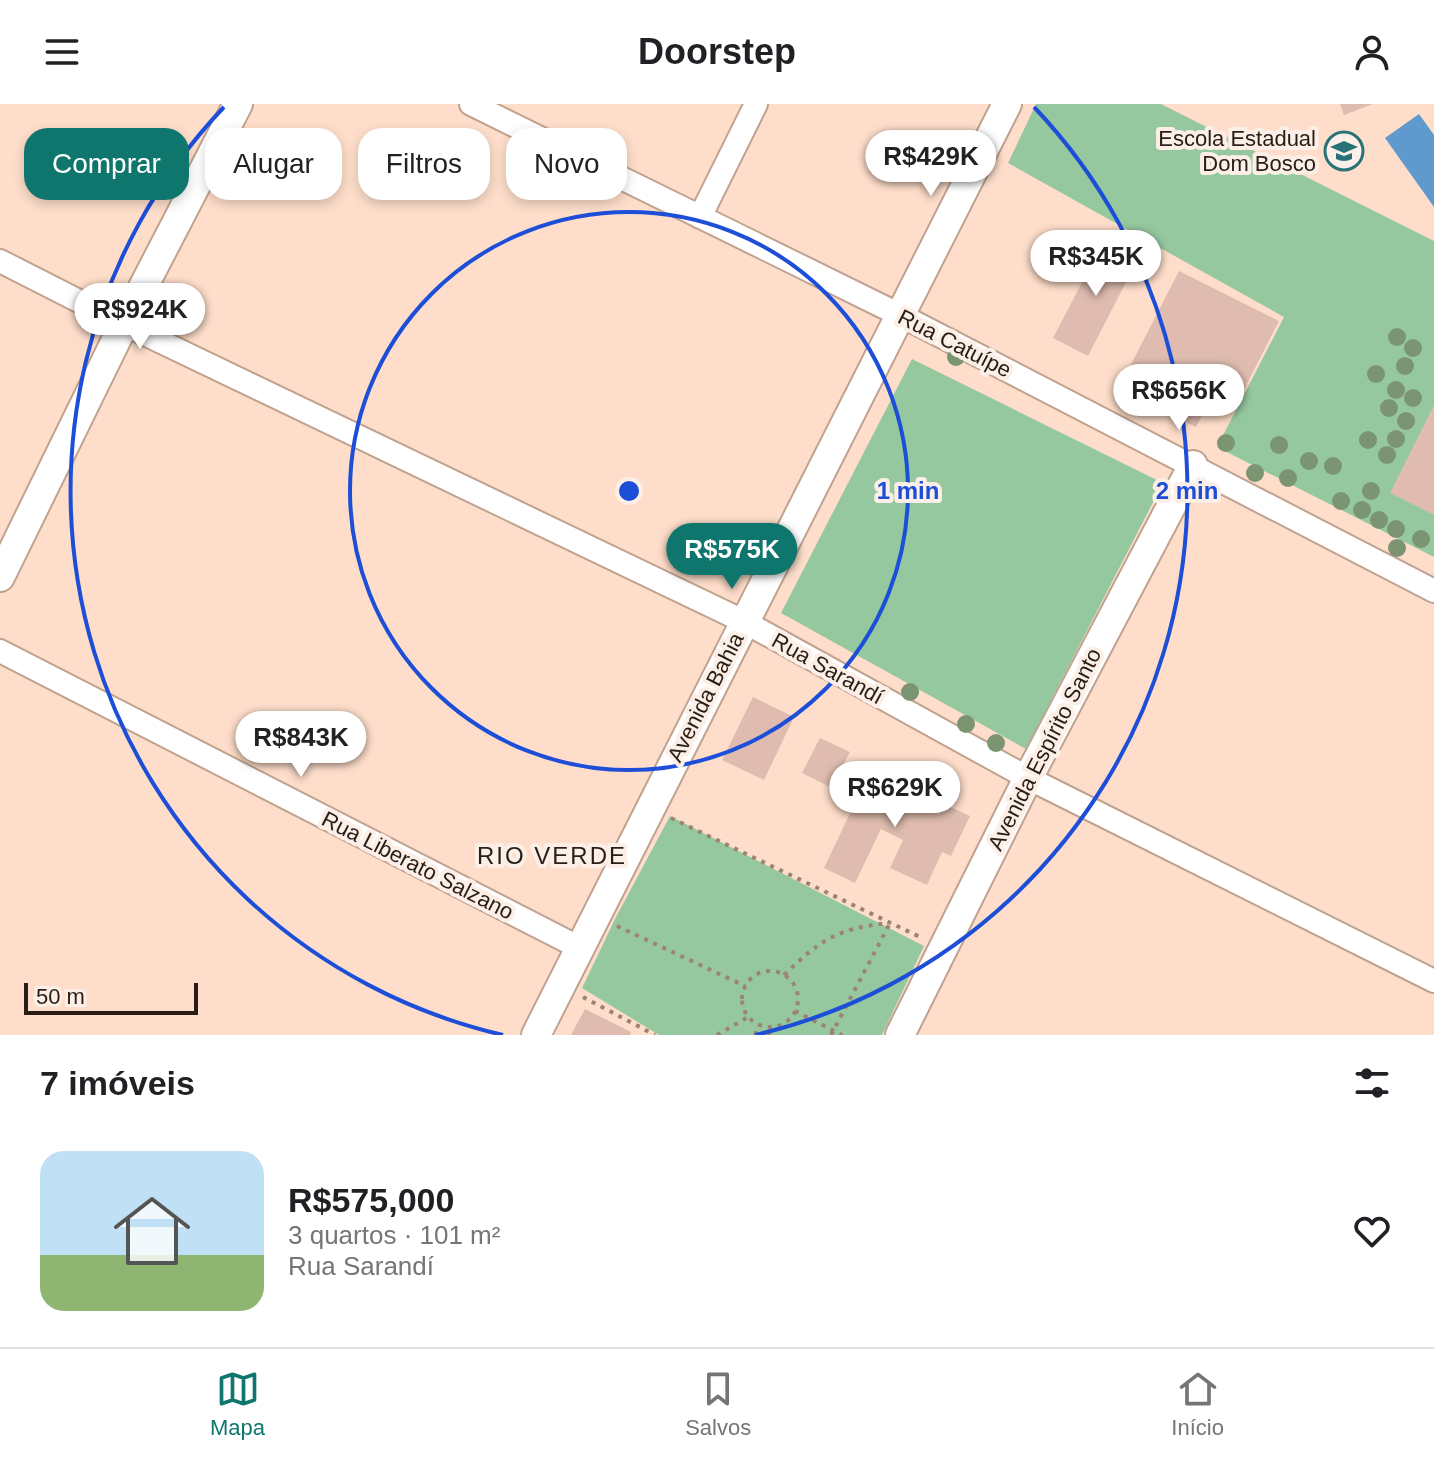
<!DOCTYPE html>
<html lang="pt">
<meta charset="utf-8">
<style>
body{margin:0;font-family:Helvetica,sans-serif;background:#f6f6f6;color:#202124;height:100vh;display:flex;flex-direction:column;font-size:30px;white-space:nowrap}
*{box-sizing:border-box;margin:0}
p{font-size:26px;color:#757577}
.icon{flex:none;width:44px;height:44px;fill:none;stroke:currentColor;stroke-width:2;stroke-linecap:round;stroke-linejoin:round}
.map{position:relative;height:931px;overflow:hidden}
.sheet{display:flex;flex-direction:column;background:#fff;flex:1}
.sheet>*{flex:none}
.guide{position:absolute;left:24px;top:24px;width:800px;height:72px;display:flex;gap:16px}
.scale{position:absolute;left:24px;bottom:20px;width:174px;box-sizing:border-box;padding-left:8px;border:4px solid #291e16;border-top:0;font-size:22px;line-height:28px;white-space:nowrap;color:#291e16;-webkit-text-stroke:6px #fcefe7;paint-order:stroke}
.price{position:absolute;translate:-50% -68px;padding:0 18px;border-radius:28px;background:#fff;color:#222;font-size:26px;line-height:52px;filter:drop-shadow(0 2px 4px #0008)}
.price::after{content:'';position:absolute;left:50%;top:48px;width:24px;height:18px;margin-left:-12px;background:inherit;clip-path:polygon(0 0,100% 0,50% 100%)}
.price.active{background:#0f766e;color:#fff}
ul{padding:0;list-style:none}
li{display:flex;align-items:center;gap:24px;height:200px;padding:0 40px}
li+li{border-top:2px solid #e0e0e0}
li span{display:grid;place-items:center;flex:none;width:224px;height:160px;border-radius:24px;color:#555}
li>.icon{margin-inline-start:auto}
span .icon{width:96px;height:96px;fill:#fffc;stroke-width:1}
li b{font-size:34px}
h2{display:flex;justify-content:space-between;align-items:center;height:96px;padding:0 40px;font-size:34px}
.tag{padding:0 28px;border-radius:24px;background:#fff;box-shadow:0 4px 12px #0003;font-size:28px;line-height:72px}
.tag.active{background:#0f766e;color:#fff}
header{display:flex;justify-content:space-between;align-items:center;height:104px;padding:0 40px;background:#fff;font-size:36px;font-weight:800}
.tab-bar{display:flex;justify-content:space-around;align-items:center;height:112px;border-top:2px solid #e0e0e0;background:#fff;font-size:22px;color:#757577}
.tab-bar a{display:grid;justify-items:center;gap:4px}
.tab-bar .active{color:#0f766e}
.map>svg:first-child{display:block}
.green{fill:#96c8a0}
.water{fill:#5f99ce}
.building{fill:#dfbcaf}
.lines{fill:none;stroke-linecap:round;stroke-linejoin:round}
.minor-casing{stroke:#c0a28f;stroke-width:26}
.tertiary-casing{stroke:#c0a28f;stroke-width:32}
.path{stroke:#9b8476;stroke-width:4;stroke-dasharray:4 6;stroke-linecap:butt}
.minor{stroke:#fff;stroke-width:22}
.tertiary{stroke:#fff;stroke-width:28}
.tree{fill:#7b9572}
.ring{fill:none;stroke:#1d4ed8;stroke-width:4}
.labels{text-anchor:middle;stroke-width:8;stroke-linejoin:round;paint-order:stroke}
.poi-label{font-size:22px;fill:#291e16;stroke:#fcefe7;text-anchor:end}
.street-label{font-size:22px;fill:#291e16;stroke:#fcefe7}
.neighbourhood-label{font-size:24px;letter-spacing:2px;fill:#291e16;stroke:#fcefe7}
.centre{fill:#1d4ed8;stroke:#fcefe7;stroke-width:4}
.ring-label{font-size:24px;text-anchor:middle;font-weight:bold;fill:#1d4ed8;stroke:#fcefe7;stroke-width:8;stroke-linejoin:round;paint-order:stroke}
</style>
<header><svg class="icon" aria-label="menu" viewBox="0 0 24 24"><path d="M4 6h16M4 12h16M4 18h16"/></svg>Doorstep<svg class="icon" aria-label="person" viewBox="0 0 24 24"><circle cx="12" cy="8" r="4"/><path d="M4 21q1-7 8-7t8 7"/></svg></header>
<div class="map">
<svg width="1434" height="931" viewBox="0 0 1434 931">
<rect width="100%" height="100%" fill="#fedeca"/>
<path class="green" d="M1036,0h125l273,137v316l-217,-110 67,-130 -276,-154z
M912,255l251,124 -137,266 -245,-136z
M670,712l254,130 -42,89h-223l-77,-47 34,-71z"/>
<path class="water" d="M1419,10l15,21v72l-49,-69z"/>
<path class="building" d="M1340,0h33l-29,11z
M1104,136l35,17 -51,99 -35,-18z
M1179,167l100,50 -47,92 -23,-11 -13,25 -60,-29 6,-11 -18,-9z
M1434,301v110l-44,-22z
M753,593l41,20 -30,63 -42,-20z
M820,634l30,14 -10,19 12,6 -8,17 -42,-21z
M874,659l36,17 -8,16 37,18 5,-10 26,12 -19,40 -9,-4 -15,33 -37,-17 13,-28 -22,-11 -26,54 -31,-15z
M585,905l46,23 -1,3h-59z"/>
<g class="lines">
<g class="minor-casing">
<path id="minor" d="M471,0l431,212 532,275
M700,113l56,-113
M0,157l124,63 619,297 285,157 406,203
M0,547l580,297"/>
</g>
<g class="tertiary-casing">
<path id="tertiary" d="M0,473l124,-253 114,-220
M536,931l471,-931
M900,931l128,-257 165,-313"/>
</g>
<path class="path" d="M671,714l249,119
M617,822l128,60
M742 895a28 28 0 1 1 56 0a28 28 0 1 1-56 0Z
M784,871c36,-35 54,-47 105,-52
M583,893l72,38
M795,907l47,24
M717,931l31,-18
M755,931l5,-10
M769,931l1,-8
M831,931l59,-112"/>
<use href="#minor" class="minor"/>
<use href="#tertiary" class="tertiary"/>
</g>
<g class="tree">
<circle cx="1397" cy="233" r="9"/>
<circle cx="1413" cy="244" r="9"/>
<circle cx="956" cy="253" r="9"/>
<circle cx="1405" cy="262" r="9"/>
<circle cx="1376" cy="270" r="9"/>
<circle cx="1396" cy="286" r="9"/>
<circle cx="1413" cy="294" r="9"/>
<circle cx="1389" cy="304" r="9"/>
<circle cx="1406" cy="317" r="9"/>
<circle cx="1396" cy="335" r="9"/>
<circle cx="1368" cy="336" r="9"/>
<circle cx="1226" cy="339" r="9"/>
<circle cx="1279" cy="341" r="9"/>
<circle cx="1387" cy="351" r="9"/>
<circle cx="1309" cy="357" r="9"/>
<circle cx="1333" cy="362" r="9"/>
<circle cx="1255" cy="369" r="9"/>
<circle cx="1288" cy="374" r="9"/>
<circle cx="1371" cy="387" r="9"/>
<circle cx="1341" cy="397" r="9"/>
<circle cx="1362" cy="406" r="9"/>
<circle cx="1379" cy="416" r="9"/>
<circle cx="1396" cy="425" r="9"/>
<circle cx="1421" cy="435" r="9"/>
<circle cx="1397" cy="444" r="9"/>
<circle cx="910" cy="588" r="9"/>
<circle cx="966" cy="620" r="9"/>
<circle cx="996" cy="639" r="9"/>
</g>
<g class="ring">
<circle cx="629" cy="387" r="279"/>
<path d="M503 931A558 558 0 0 1 224 3M1034 3A558 558 0 0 1 755 931"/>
</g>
<defs>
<g id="school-ring" transform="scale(2)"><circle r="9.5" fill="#fcefe7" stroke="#277277" stroke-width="1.5"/><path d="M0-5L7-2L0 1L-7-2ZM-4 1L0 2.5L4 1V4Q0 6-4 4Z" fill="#277277"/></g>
</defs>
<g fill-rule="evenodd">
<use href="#school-ring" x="1344" y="47"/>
</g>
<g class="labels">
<g class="poi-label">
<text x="1316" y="42">Escola Estadual<tspan x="1316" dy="25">Dom Bosco</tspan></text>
</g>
<g class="street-label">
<text transform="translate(955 239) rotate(27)" y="8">Rua Catuípe</text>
<text transform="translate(828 564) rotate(29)" y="8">Rua Sarandí</text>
<text transform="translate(705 593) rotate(-63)" y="8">Avenida Bahia</text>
<text transform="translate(1044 645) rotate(-63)" y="8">Avenida Espírito Santo</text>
<text transform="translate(418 761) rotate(27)" y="8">Rua Liberato Salzano</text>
</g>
<g class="neighbourhood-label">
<text x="552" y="760">RIO VERDE</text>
</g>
</g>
<circle cx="629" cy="387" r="12" class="centre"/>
<g class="ring-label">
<text x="908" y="395">1 min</text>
<text x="1187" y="395">2 min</text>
</g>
</svg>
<div class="scale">50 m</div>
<b class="price" style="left:931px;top:94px">R$429K</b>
<b class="price" style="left:1096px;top:194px">R$345K</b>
<b class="price" style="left:140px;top:247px">R$924K</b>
<b class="price" style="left:1179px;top:328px">R$656K</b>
<b class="price active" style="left:732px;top:487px">R$575K</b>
<b class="price" style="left:301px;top:675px">R$843K</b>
<b class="price" style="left:895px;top:725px">R$629K</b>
<div class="guide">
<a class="tag active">Comprar</a>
<a class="tag">Alugar</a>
<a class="tag">Filtros</a>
<a class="tag">Novo</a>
</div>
</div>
<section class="sheet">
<h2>7 imóveis<svg class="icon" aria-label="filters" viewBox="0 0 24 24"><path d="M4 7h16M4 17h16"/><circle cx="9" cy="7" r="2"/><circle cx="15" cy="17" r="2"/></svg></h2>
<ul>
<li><span style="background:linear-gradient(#bfe0f5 65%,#8fb573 0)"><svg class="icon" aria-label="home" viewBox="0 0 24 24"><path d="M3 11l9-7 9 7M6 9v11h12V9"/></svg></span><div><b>R$575,000</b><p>3 quartos · 101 m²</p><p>Rua Sarandí</p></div><svg class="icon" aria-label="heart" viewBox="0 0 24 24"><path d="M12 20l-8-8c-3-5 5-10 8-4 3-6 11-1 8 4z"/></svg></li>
</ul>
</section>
<nav class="tab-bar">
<a class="active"><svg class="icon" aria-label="map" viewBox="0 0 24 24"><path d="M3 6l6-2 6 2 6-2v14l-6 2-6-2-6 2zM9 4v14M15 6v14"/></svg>Mapa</a>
<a><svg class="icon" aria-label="saved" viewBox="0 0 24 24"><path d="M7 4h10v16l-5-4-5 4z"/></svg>Salvos</a>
<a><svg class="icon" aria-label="home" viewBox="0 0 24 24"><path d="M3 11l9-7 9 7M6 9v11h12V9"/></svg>Início</a>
</nav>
